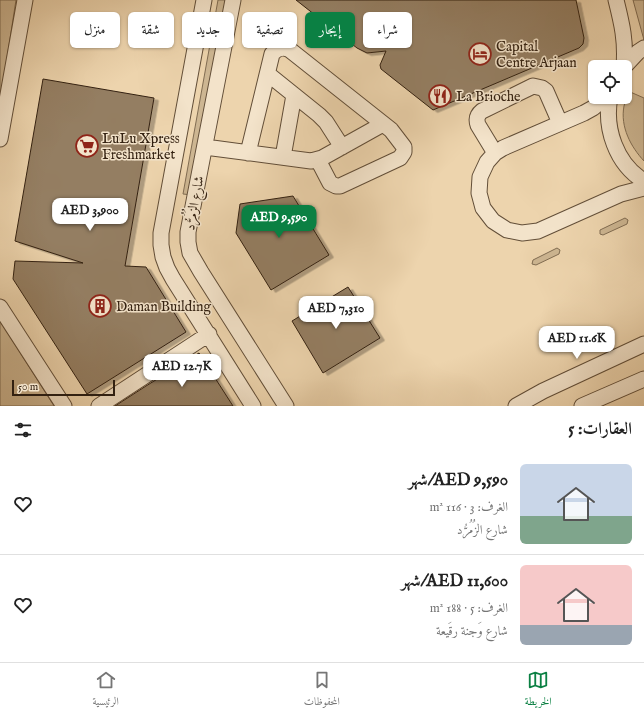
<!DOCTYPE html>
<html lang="ar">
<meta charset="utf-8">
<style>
body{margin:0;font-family:"IM FELL English",Amiri,serif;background:#f6f6f6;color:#222;direction:rtl;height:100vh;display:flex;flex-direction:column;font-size:15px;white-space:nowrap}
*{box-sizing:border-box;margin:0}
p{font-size:13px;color:#767676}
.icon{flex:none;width:22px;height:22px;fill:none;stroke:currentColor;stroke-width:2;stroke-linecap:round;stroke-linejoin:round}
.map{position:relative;height:406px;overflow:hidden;direction:ltr}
.drawer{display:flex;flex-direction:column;background:#fff;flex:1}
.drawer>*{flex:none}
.top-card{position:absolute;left:12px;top:12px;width:400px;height:36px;direction:rtl;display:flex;gap:8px}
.buttons{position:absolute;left:588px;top:60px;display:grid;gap:8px}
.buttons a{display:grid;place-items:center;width:44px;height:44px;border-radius:6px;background:#fff;box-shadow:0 1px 3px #0004;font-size:20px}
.scale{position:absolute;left:12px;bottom:10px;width:103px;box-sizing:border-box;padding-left:4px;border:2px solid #332111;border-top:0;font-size:11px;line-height:14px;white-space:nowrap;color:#332111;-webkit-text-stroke:3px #f3e3ca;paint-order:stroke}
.price{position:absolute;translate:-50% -34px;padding:0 9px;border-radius:8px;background:#fff;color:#222;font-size:13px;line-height:26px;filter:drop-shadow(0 1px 2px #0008)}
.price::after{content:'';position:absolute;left:50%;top:24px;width:12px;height:9px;margin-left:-6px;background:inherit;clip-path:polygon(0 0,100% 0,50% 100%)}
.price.on{background:#0b8043;color:#fff}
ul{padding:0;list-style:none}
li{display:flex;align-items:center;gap:12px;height:100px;padding:0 12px}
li+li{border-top:1px solid #e0e0e0}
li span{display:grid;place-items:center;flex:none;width:112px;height:80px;border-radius:6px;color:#555}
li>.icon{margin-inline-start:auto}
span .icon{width:48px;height:48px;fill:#fffc;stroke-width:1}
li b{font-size:17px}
h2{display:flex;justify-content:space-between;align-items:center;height:48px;padding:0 12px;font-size:17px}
.tag{padding:0 14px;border-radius:6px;background:#fff;box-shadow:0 1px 3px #0004;font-size:14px;line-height:36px}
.tag.on{background:#0b8043;color:#fff}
.tab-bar{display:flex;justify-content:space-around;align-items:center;height:56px;border-top:1px solid #e0e0e0;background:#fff;font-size:11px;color:#767676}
.tab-bar a{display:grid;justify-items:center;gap:2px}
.tab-bar .on{color:#0b8043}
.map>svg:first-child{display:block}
.green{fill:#cdb692;stroke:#806c52}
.building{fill:#947e62;stroke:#332111;filter:url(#shadow)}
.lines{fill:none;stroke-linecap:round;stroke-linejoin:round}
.minor-casing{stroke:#624e38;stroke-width:17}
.minor{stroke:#f3e3ca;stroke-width:15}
.labels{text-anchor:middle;stroke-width:3;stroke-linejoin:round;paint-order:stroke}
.poi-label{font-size:14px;fill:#332111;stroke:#f3e3ca;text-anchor:start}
.street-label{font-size:14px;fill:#332111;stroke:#f3e3ca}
</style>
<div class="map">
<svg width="644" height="406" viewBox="0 0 644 406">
<defs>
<filter id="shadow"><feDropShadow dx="4.5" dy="2.5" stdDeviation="0" flood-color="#0004"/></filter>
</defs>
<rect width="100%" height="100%" fill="#edd4ad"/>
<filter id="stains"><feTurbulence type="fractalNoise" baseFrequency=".005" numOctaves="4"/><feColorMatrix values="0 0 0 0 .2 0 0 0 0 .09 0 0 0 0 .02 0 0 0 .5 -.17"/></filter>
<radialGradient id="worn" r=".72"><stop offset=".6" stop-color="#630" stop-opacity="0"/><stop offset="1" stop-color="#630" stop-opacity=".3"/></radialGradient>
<path class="green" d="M0,0h16l-16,103z
M218,0h10l-36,195 -9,-1z
M633,0h11v40z
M628,91l16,7v63c-13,-14 -24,-34 -20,-55 1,-5 3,-10 4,-15z
M625,218l3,2 -1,4 -24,11 -3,-1v-4z
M557,248l3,2 -1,4 -23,11 -4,-1 1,-4z
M0,321l54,85h-54z"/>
<path class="building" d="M296,0h280l8,38 -1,6 -4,4 -146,62 -52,-41 -1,-4 6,-14 -19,2 -10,-5z
M43,79l111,19 -29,168 21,1 40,65 -99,62 -74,-115 2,-18 68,2 -68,-22z
M293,196l36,59 -58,35 -35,-57 4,-29z
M348,287l32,51 -57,35 -31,-52z
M199,353l34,53h-118l31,-20z"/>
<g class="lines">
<g class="minor-casing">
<path id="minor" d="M204,0l-43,233v12l2,12 4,11 6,11 80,127
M233,0l-45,232v10l2,11 11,19 85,134
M616,0c6,24 10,41 8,66
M624,67l14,-15 6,-4
M268,74l51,41 7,7 16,25
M606,97l-13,11 -9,5 -81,35 -8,5 -8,9 -7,15 -1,16 4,15 10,13 14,9 15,3 16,-2 83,-37 23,-6
M610,97c-6,31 6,67 34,84
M0,139l25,-139
M205,147l106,14 11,-3 61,-34
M248,153l24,-99c5,-6 11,-8 18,-4l101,80 13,17v5l-4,6 -60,28h-4l-6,-3 -12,-23
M495,153l-17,-28c-2,-6 -1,-10 4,-14l51,-25 9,2 4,3 14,32
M283,157l11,-62
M0,307l64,99
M99,406l110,-72
M516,406l27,-15 101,-47
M582,406l62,-27"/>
</g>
<use href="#minor" class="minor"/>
</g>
<defs>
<g id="hotel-ring" transform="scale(1.15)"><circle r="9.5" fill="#f3e3ca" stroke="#8f2418" stroke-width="1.5"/><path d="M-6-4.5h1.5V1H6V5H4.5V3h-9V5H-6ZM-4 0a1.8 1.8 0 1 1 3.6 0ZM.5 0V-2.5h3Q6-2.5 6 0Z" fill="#8f2418"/></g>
<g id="restaurant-ring" transform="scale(1.15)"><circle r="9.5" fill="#f3e3ca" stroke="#8f2418" stroke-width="1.5"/><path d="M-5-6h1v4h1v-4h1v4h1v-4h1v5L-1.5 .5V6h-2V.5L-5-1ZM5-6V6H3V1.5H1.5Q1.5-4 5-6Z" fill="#8f2418"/></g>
<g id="supermarket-ring" transform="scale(1.15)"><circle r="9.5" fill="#f3e3ca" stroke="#8f2418" stroke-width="1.5"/><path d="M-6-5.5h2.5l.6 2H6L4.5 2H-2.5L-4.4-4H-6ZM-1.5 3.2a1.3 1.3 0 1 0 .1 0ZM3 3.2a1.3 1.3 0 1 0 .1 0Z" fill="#8f2418"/></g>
<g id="building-ring" transform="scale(1.15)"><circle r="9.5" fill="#f3e3ca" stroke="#8f2418" stroke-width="1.5"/><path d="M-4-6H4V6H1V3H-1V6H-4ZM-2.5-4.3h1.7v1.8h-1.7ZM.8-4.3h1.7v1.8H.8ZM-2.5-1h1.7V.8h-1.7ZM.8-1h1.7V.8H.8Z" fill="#8f2418"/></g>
</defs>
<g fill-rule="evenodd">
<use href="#hotel-ring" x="480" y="54"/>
<use href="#restaurant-ring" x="440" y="96"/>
<use href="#supermarket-ring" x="87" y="146"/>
<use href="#building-ring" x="100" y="306"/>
</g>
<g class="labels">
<g class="poi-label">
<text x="496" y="51">Capital<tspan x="496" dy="16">Centre Arjaan</tspan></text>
<text x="456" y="101">La Brioche</text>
<text x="102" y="143">LuLu Xpress<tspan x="102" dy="16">Freshmarket</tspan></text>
<text x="116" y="311">Daman Building</text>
</g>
<g class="street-label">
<text transform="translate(194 203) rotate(-80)" y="5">شارع الزُمُرُّد</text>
</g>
</g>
<rect width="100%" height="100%" filter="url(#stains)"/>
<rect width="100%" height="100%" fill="url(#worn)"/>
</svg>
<div class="buttons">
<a><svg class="icon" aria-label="locate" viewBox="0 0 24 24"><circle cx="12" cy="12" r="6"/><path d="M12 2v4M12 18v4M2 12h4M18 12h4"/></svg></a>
</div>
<div class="scale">50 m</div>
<b class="price" style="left:90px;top:232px">AED 3,900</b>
<b class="price on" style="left:279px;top:239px">AED 9,590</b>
<b class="price" style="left:336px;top:330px">AED 7,310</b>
<b class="price" style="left:577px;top:360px">AED 11.6K</b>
<b class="price" style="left:182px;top:388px">AED 12.7K</b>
<div class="top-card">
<a class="tag">شراء</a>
<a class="tag on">إيجار</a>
<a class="tag">تصفية</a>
<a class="tag">جديد</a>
<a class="tag">شقة</a>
<a class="tag">منزل</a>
</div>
</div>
<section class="drawer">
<h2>العقارات: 5<svg class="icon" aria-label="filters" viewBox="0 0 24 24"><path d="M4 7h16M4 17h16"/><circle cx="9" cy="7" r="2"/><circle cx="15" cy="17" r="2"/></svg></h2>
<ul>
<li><span style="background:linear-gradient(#c9d6e8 65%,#7fa58c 0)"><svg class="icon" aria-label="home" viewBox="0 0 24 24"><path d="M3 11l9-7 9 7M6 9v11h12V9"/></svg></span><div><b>AED 9,590/شهر</b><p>الغرف: 3 · 116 m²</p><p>شارع الزُمُرُّد</p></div><svg class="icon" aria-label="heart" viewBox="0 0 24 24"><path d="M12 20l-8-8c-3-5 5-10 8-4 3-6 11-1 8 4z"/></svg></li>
<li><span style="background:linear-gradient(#f6c9c9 75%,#9aa5b1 0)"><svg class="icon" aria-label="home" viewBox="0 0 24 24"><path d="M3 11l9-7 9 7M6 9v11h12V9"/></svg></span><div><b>AED 11,600/شهر</b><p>الغرف: 5 · 188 m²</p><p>شارع وَجنة رقَيعة</p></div><svg class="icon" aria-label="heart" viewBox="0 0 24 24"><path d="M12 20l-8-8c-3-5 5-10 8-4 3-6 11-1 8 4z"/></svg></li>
</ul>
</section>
<nav class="tab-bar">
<a class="on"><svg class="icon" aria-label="map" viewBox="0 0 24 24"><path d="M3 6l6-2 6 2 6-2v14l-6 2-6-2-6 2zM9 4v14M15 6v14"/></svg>الخريطة</a>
<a><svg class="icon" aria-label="saved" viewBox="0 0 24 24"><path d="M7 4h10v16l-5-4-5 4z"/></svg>المحفوظات</a>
<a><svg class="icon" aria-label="home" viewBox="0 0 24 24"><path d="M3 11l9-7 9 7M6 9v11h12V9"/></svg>الرئيسية</a>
</nav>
